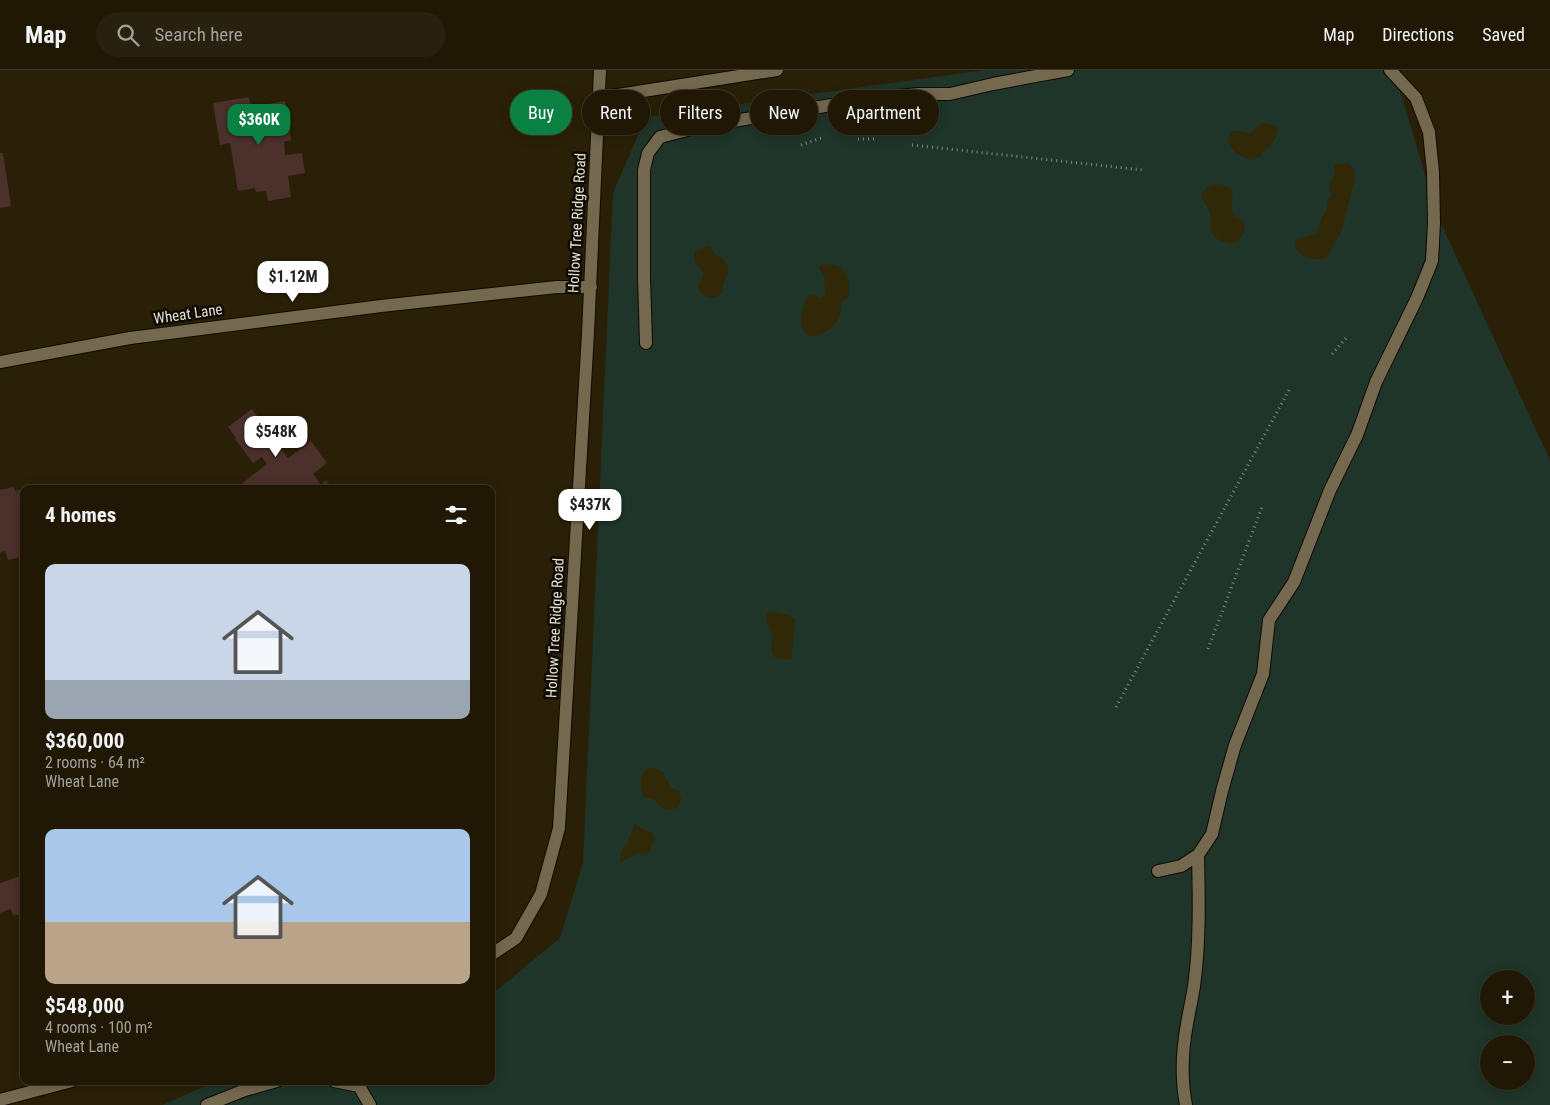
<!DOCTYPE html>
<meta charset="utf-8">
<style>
body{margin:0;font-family:"Roboto Condensed",sans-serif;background:#28210f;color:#f1f3f6;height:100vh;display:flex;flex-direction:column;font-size:19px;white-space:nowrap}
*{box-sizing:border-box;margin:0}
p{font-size:16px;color:#a2a09a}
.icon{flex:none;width:28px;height:28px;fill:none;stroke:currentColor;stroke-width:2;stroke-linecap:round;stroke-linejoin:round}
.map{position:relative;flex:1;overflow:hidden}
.drawer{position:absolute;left:20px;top:415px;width:475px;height:600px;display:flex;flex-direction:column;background:#201805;border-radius:10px;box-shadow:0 2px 12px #0003,0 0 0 1px #3d3727}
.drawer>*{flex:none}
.banner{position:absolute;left:510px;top:20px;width:475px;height:45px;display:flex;gap:10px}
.buttons{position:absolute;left:1480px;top:900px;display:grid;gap:10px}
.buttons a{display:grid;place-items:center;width:55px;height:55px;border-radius:50%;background:#201805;box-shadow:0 2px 12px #0003,0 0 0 1px #3d3727;font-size:25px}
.price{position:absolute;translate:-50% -42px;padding:0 11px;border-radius:10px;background:#fff;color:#222;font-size:16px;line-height:32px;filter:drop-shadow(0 1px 2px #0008)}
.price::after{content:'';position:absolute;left:50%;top:30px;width:15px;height:11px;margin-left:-8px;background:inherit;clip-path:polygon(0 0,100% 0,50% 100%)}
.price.current{background:#0b8043;color:#fff}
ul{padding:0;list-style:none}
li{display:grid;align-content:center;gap:10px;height:265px;padding:0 25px}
li span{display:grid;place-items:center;height:155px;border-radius:10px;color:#555}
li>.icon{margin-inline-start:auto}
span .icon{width:90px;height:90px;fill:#fffc;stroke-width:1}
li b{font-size:21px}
h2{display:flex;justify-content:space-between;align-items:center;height:60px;padding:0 25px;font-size:21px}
.pill{padding:0 18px;border-radius:22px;background:#201805;box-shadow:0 2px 12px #0003,0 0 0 1px #3d3727;font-size:18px;line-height:45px}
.pill.current{background:#0b8043;color:#fff}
header{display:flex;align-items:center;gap:30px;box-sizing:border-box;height:70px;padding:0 25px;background:#201805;border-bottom:1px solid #3d3727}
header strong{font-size:24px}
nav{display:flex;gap:28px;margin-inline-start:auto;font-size:18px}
.search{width:350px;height:45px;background:#28210f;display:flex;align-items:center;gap:12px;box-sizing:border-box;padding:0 18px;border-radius:28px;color:#a2a09a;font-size:19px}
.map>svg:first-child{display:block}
.green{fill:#1f3529;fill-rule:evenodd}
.sand{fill:#312807}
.building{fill:#4b302b}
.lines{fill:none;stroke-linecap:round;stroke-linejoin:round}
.minor-casing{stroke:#120900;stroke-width:14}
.path{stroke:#8e8672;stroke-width:3;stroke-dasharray:1 4;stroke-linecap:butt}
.minor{stroke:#74694f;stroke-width:12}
.labels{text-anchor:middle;stroke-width:5;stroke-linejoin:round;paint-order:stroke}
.street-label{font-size:15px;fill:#e6e0d1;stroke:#0f0b03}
</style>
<header>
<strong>Map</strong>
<div class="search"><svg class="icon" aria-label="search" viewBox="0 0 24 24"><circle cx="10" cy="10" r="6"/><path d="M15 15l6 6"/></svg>Search here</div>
<nav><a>Map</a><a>Directions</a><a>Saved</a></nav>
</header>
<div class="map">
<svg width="1550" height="1035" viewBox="0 0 1550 1035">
<rect width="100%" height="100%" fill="#2a2007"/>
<path class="green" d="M985,0h409l43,145 113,245v645h-1388l55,-24h274v-86l69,-57 23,-75 30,-670 33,-76zM1489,909h37v37h-37zM1489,974h37v37h-37z"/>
<path class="sand" d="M1265,53l10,3 3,2c-1,9 -5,17 -12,22l-3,1 -3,6c-15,7 -40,-10 -28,-26h6l11,3 12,-10z
M1348,93c7,6 7,10 6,19l-13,50 -14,26c-14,3 -23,1 -32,-10l1,-7 5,-3 14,-3 4,-5 2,-11 6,-10 1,-9 3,-4 -2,-11 5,-11v-8l2,-2z
M1212,114l14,2 6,4c3,19 -9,19 12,31 3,9 -2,16 -9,22 -8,0 -22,-3 -24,-12 -1,-7 1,-14 -2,-20 -3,-8 -7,-8 -7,-18l6,-7z
M707,176l4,1 3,6 11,8 3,5v7l-5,11 -1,10c-10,7 -23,3 -24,-10l4,-5 2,-6c-6,-8 -13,-11 -9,-22z
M821,195c5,0 12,-1 16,1 11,4 15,23 11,32l-7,4c-1,6 1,10 -2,16 -6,11 -30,30 -37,9 -3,-7 2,-20 3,-28l2,-2 6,-2 9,3 3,-4 -1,-18 -5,-8z
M769,541l21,4 5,4 -4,41 -17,-3c-6,-10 0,-14 -2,-24 -1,-5 -7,-9 -6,-14 0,-4 1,-5 3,-8z
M649,698c14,1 17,7 21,20l9,2 2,9 -3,8 -8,3h-6l-11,-11 -9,-2c-4,-10 -6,-23 5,-29z
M634,754l20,10 1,5 -7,15 -3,1 -8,-2 -17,10c0,-9 1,-15 8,-20 0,-8 6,-12 6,-19z"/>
<path class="building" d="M249,27l2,10 34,-6 6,39 -7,2 1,13 17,-2 3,20 -17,3 3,21 -23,4 -2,-10 -10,1 -1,-4 -17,3 -8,-48 -10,2 -7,-42z
M0,83h3l8,53 -11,2z
M252,339l8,11 2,-2 18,24 -2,3 10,13 23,-17 16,22 -14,11 8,11 5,-5 7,9h-98l32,-25 -5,-7 -9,6 -18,-24 1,-1 -8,-11z
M14,417l1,4 9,-2v67l-16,4 -3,-9 -5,2v-63z
M24,805v38l-11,3 -2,-7 -11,4v-30z"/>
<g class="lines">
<g class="minor-casing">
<path id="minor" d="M599,28l178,-28
M646,273l-2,-66v-107l4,-17 12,-16 43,-11 171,-28 45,-4h31l43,-10 75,-14
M0,292l130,-24 251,-32 176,-19h34
M1158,801l23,-5 17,-11 14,-21 10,-43 13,-46 28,-71 6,-54 25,-38 36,-92 27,-55 19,-53 41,-84 15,-37 2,-38 -1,-51 -4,-40 -13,-34 -26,-28
M491,885l25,-17 25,-44 18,-66 29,-495 12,-263
M334,1011l25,5
M356,1011l14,24
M0,1030l72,-19
M207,1035l38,-15 32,-9
M1186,1035c-5,-26 -4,-54 1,-81 2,-12 5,-25 7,-38 6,-42 5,-88 4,-131"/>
</g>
<path class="path" d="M858,69h20
M801,75l23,-8
M912,75l231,25
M1332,284l14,-16
M1208,579l54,-142
M1116,637l173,-317"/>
<use href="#minor" class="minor"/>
</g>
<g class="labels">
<g class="street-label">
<text transform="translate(577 153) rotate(-87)" y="5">Hollow Tree Ridge Road</text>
<text transform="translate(188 244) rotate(-8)" y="5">Wheat Lane</text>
<text transform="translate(555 558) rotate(-87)" y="5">Hollow Tree Ridge Road</text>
</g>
</g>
</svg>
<div class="buttons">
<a>+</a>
<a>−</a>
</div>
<b class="price current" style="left:259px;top:76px">$360K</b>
<b class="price" style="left:293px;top:233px">$1.12M</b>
<b class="price" style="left:276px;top:388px">$548K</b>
<b class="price" style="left:590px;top:461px">$437K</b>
<div class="banner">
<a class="pill current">Buy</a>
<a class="pill">Rent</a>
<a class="pill">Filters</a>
<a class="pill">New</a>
<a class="pill">Apartment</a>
</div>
<section class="drawer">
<h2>4 homes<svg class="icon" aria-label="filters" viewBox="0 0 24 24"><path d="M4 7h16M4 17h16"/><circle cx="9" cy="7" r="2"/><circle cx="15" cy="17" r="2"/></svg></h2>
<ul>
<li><span style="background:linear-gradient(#c9d6e8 75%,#9aa5b1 0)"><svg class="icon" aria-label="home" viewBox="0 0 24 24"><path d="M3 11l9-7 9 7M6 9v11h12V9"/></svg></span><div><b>$360,000</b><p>2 rooms · 64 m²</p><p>Wheat Lane</p></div></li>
<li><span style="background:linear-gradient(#a9c7e8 60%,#b9a48a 0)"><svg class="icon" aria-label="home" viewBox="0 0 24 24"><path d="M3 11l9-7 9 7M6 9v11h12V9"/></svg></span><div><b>$548,000</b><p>4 rooms · 100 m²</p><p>Wheat Lane</p></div></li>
</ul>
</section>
</div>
